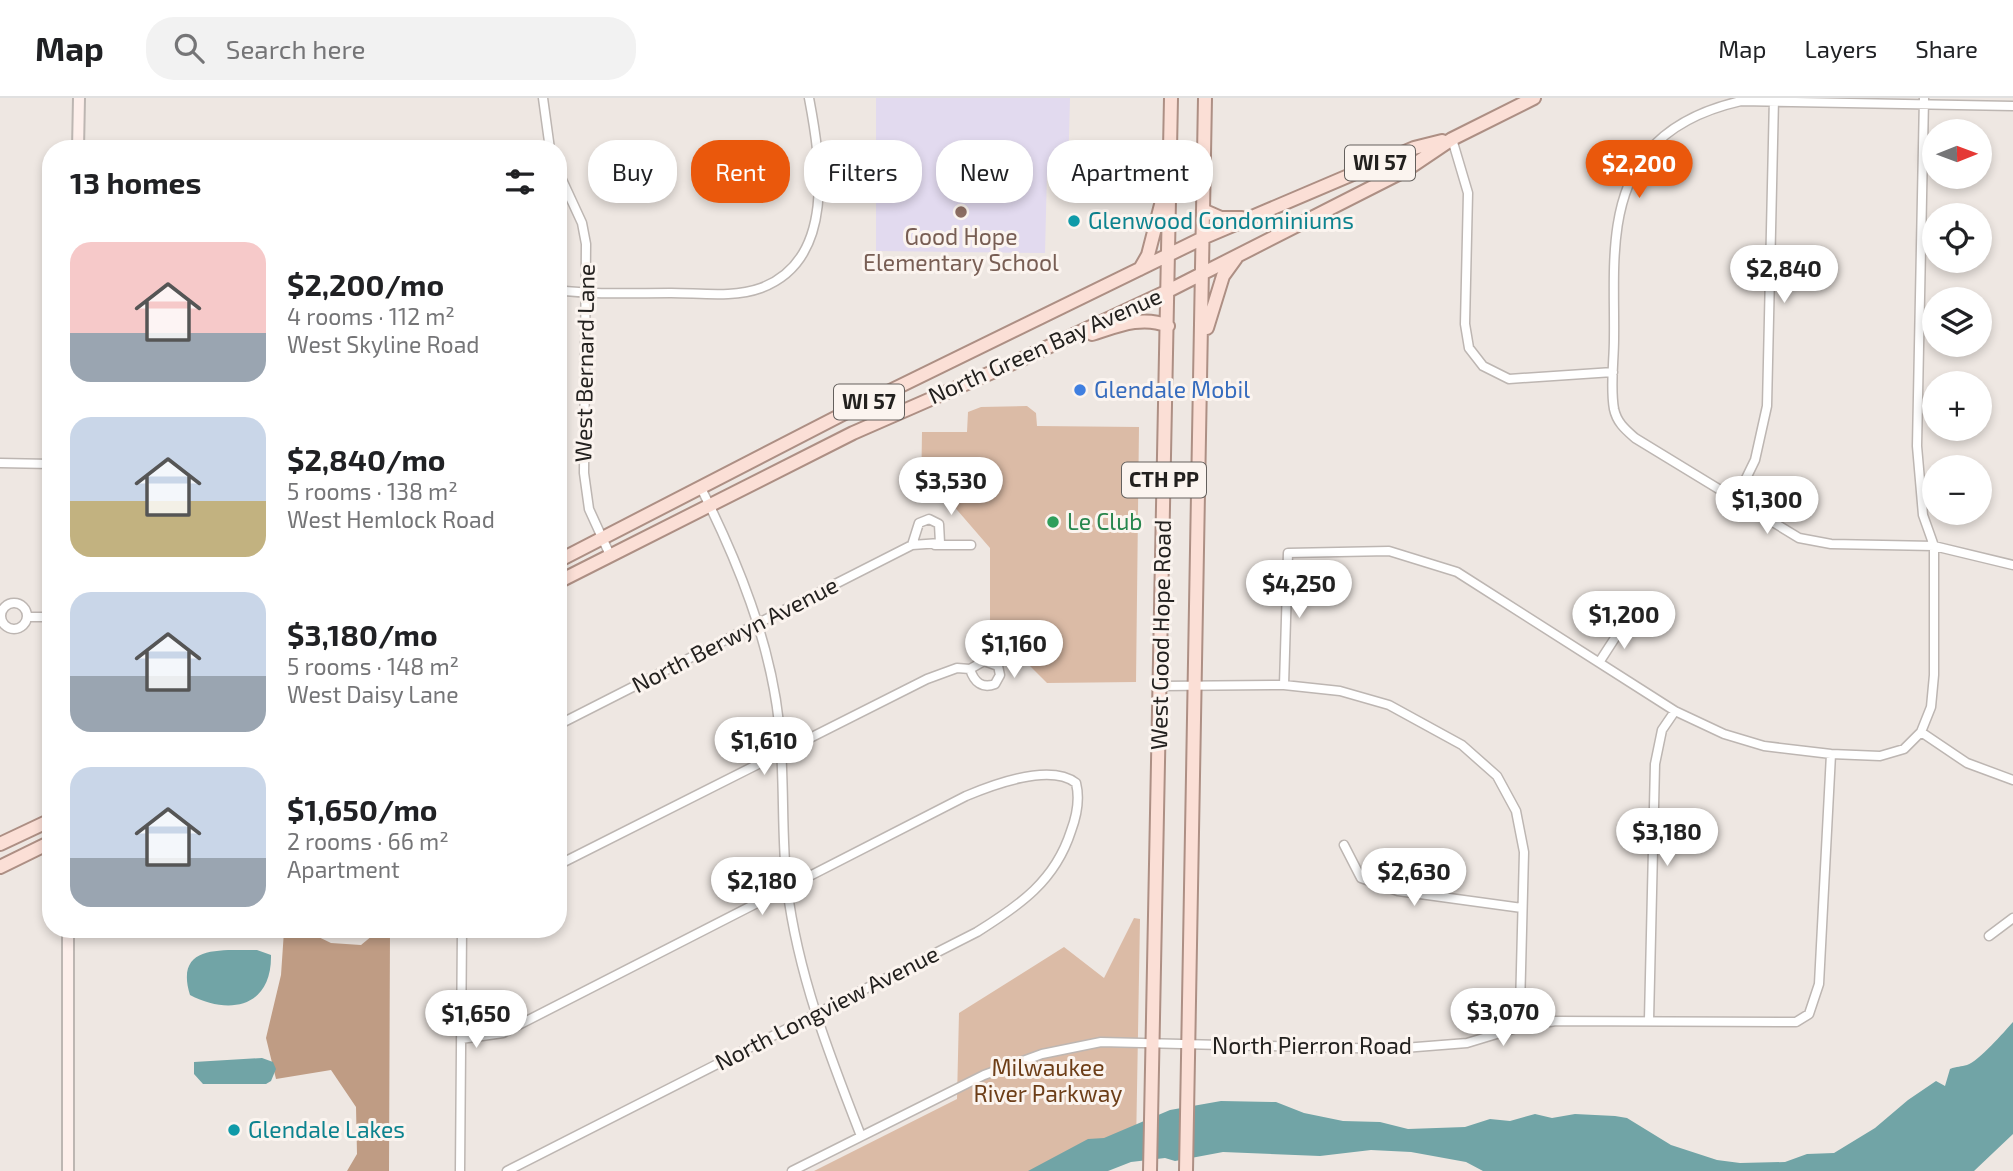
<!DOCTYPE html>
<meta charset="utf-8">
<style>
body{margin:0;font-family:"Exo 2",sans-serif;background:#f2f2f2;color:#202124;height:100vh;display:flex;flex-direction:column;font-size:26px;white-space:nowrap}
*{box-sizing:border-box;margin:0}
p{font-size:23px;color:#757577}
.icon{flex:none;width:38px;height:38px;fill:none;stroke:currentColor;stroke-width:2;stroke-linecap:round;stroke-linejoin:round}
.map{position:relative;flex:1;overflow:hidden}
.drawer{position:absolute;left:42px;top:42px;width:525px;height:798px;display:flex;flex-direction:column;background:#fff;border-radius:28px;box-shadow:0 4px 10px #0003}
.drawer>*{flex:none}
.hud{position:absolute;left:588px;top:42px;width:665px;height:63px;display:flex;gap:14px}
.needle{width:46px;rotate:89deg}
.controls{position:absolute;left:1922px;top:21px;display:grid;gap:14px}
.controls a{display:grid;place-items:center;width:70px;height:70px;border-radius:50%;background:#fff;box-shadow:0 4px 10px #0003;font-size:35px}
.price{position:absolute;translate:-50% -60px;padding:0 16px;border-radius:24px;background:#fff;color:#222;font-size:23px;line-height:46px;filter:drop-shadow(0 2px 4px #0008)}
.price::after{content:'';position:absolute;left:50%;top:42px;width:21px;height:16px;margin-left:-10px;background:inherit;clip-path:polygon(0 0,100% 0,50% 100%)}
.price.active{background:#ea580c;color:#fff}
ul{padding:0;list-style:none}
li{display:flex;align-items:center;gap:21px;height:175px;padding:0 28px}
li span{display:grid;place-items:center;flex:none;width:196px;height:140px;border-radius:21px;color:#555}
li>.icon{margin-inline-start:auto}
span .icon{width:84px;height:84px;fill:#fffc;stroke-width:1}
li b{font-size:30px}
h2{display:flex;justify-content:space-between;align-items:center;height:84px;padding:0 28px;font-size:30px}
.tag{padding:0 24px;border-radius:28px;background:#fff;box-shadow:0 4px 10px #0003;font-size:24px;line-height:63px}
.tag.active{background:#ea580c;color:#fff}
header{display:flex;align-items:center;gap:42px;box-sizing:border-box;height:98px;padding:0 35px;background:#fff;border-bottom:2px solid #e0e0e0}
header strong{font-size:33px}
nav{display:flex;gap:38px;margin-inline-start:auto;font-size:24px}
.search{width:490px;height:63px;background:#f2f2f2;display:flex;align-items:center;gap:18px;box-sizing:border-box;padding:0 24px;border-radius:28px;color:#757577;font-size:26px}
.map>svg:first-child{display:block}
.education{fill:#e2daef}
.green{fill:#dbbba6}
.forest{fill:#bf9c84}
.water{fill:#71a4a6}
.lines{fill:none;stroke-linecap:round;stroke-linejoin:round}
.street-casing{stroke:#bdb6b2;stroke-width:11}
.secondary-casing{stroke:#bdb6b2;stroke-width:14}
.primary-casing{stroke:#ad8f84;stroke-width:16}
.street{stroke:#fff;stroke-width:8}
.secondary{stroke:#fdefeb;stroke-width:10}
.primary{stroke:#fbdfd6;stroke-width:12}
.education-dot{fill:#8d6e63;stroke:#fbf4ef;stroke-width:2.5}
.culture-dot{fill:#0f9aa8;stroke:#fbf4ef;stroke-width:2.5}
.shop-dot{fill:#3f7fe0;stroke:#fbf4ef;stroke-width:2.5}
.leisure-dot{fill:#2e9e5b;stroke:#fbf4ef;stroke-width:2.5}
.labels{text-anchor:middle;stroke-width:6;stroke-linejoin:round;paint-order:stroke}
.shield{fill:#fbf4ef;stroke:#64605d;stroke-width:2}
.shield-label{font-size:21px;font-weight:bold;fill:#23211f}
.culture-label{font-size:23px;fill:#0d838f;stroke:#fbf4ef;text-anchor:start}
.education-label{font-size:23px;fill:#785e54;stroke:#fbf4ef}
.street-label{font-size:23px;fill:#23211f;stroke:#fbf4ef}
.shop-label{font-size:23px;fill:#366cbe;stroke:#fbf4ef;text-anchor:start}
.leisure-label{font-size:23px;fill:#27864d;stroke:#fbf4ef;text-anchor:start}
.park-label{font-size:23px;fill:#6d3e18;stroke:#fbf4ef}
</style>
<header>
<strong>Map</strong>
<div class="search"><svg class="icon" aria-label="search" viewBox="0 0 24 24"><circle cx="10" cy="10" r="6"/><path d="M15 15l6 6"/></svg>Search here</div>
<nav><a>Map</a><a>Layers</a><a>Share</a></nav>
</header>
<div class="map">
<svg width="2013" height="1073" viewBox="0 0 2013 1073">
<rect width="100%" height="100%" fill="#eee7e2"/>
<path class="education" d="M876,0h194l-2,75 -21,-1 -2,81 -169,-2z"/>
<path class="green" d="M1027,308l9,7 1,13 102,1 -3,255 -89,1 -57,-57v-78l-45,-52h-24l1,-64h45l1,-20 13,-5z
M1134,820l6,1 -4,228 -65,24h-257l143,-72 2,-86 105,-66 40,31z"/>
<path class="forest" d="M284,833h22l25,12 30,2 17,-14 12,1 -1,239h-42l10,-17 -1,-47 -25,-37 -55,9 -10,-41 15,-63z"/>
<path class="water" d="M257,852l14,5c1,52 -41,61 -81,40 -16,-52 33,-44 67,-45z
M2013,924v112l-39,37h-491l-17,-9 -55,-10 -40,-2 -51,6 -97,-4 -48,9 -10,-3 -34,4 -23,9h-80l60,-32 16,-1 66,-28 51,-9 55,1 28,11 39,8 37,1 28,7 57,-2 25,-8 20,2 25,-7 17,4 23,-4 40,2 12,2 44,27 46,15 23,3 45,-1 22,-8 27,-1 41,-25 33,-28 28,-19 9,5 5,-17c7,-3 11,-2 17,-4 12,-4 37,-33 46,-43z
M262,960l11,4 3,7 -5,12 -5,3h-63l-9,-10v-12z"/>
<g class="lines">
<g class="street-casing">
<path id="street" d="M543,0l7,51
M2013,8l-272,-5c-35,8 -69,22 -93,51 -42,50 -33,126 -34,187 0,22 -4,48 0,70 3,14 12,21 21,29l164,100 32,6 103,2 79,19
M1452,41l16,54 -3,131 4,24 14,18 26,13 104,-7
M558,73l24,52 4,21 -2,229 5,36 21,46
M558,192c37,5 75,3 113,3 29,0 63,5 90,-5 75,-28 60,-127 48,-190
M0,365l51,1
M701,390c37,74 69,153 78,235 6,55 2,110 8,164 11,88 42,167 74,249
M1735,403l20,-41 12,-54 7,-308
M935,447h36
M1 518a13 13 0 1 1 26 0a13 13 0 1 1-26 0Z
M27,519h24
M1600,563l24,-37
M1284,587l4,-132 101,-2 68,21 218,139 49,23 40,12 67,8 49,2 24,-7 17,-17 10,-25 3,-32v-129l-11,-31 -6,-69 7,-348
M1160,588l124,-1 56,6 49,14 73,40 35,31 19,35 8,41 -4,156 3,18
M558,627l354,-180 28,-2 -1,-19 -10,-5 -10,4 -7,22
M1921,634l46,31 46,17
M1344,747l17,33 37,13 124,17
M558,767l369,-186 30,-11 13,1 14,-8 14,5 2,9 -5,9c-13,5 -21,-2 -25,-15
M1989,838l24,-18
M1649,922l6,-256 7,-34 13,-19
M461,941l42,-6 463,-237c26,-11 84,-33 110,-13 4,16 1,32 -5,48 -16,50 -51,74 -94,101l-470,239
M460,1073l2,-242
M792,1073l192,-96 58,-21 59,-12 290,7 76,-6 56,-17 33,-5 240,1 13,-8 10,-30 12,-230"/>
</g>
<g class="secondary-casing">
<path id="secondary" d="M78,51l1,-51
M68,831v242"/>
</g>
<g class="primary-casing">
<path id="primary" d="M1205,113l16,7h21
M1140,171l8,-14 16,-62
M1207,230l16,-52 13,-18
M1092,236c25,-8 50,-19 76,-8
M558,463l285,-147 362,-177 209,-89 28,-7
M558,484l295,-149 167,-73 148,-69 238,-121 46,-31 82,-41
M0,746l51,-24
M0,769l51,-25
M1150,1073l21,-1073
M1186,1073l19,-1073"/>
</g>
<use href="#street" class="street"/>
<use href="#secondary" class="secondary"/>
<use href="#primary" class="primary"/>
</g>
<circle class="education-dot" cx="961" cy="114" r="7"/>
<g class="culture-dot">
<circle cx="1074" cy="123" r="7"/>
<circle cx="234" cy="1032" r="7"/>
</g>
<circle class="shop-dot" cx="1080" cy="292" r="7"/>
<circle class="leisure-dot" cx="1053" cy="424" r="7"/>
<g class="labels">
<g class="shield">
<rect x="1345" y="47.5" width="70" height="35" rx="5"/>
<rect x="834" y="286.5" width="70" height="35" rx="5"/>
<rect x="1122" y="364.5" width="84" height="35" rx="5"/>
</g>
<g class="shield-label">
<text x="1380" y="72">WI 57</text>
<text x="869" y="311">WI 57</text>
<text x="1164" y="389">CTH PP</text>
</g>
<g class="culture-label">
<text x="1088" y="131">Glenwood Condominiums</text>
<text x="248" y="1040">Glendale Lakes</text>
</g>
<g class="education-label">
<text x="961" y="147">Good Hope<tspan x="961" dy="26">Elementary School</tspan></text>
</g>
<g class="street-label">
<text transform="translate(1045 248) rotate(-24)" y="8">North Green Bay Avenue</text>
<text transform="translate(585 265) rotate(-89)" y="8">West Bernard Lane</text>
<text transform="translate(735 537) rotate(-27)" y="8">North Berwyn Avenue</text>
<text transform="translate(1161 537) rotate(-89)" y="8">West Good Hope Road</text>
<text transform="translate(827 910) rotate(-27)" y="8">North Longview Avenue</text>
<text x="1312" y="956">North Pierron Road</text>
</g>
<g class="shop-label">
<text x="1094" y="300">Glendale Mobil</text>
</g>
<g class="leisure-label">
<text x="1067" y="432">Le Club</text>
</g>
<g class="park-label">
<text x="1048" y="978">Milwaukee<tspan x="1048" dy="26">River Parkway</tspan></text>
</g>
</g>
</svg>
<div class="controls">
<a><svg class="needle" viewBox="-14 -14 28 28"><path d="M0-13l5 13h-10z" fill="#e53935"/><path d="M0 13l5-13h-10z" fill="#757577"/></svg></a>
<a><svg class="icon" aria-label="locate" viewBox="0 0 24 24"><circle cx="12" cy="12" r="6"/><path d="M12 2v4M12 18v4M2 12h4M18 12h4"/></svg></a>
<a><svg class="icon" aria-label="layers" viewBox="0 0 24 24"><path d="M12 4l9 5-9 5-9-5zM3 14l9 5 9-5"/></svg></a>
<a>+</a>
<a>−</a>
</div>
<b class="price active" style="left:1639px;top:102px">$2,200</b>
<b class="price" style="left:1784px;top:207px">$2,840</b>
<b class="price" style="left:951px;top:419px">$3,530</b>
<b class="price" style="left:1767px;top:438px">$1,300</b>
<b class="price" style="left:1299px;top:522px">$4,250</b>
<b class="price" style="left:1624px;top:553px">$1,200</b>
<b class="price" style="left:1014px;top:582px">$1,160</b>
<b class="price" style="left:764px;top:679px">$1,610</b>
<b class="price" style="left:1667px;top:770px">$3,180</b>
<b class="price" style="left:1414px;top:810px">$2,630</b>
<b class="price" style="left:762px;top:819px">$2,180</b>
<b class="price" style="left:1503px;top:950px">$3,070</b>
<b class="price" style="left:476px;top:952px">$1,650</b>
<div class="hud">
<a class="tag">Buy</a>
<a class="tag active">Rent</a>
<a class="tag">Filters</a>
<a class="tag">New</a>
<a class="tag">Apartment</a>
</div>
<section class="drawer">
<h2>13 homes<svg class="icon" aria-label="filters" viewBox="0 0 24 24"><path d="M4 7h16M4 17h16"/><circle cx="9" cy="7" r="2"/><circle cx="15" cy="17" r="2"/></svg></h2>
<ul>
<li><span style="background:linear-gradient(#f6c9c9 65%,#9aa5b1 0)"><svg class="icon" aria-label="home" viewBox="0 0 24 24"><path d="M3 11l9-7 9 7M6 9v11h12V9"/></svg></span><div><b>$2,200/mo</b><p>4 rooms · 112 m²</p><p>West Skyline Road</p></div></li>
<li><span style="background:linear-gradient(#c9d6e8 60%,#c2b280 0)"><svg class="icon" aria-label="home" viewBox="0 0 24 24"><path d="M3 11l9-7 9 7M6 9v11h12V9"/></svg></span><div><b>$2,840/mo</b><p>5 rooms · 138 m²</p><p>West Hemlock Road</p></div></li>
<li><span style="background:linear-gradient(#c9d6e8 60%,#9aa5b1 0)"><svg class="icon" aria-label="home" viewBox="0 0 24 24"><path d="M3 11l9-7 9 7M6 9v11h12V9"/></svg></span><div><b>$3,180/mo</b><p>5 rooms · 148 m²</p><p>West Daisy Lane</p></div></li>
<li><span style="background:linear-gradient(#c9d6e8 65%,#9aa5b1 0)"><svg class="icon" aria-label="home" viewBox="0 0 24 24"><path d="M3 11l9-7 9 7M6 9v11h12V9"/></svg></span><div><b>$1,650/mo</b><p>2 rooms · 66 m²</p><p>Apartment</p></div></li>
</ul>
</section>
</div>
